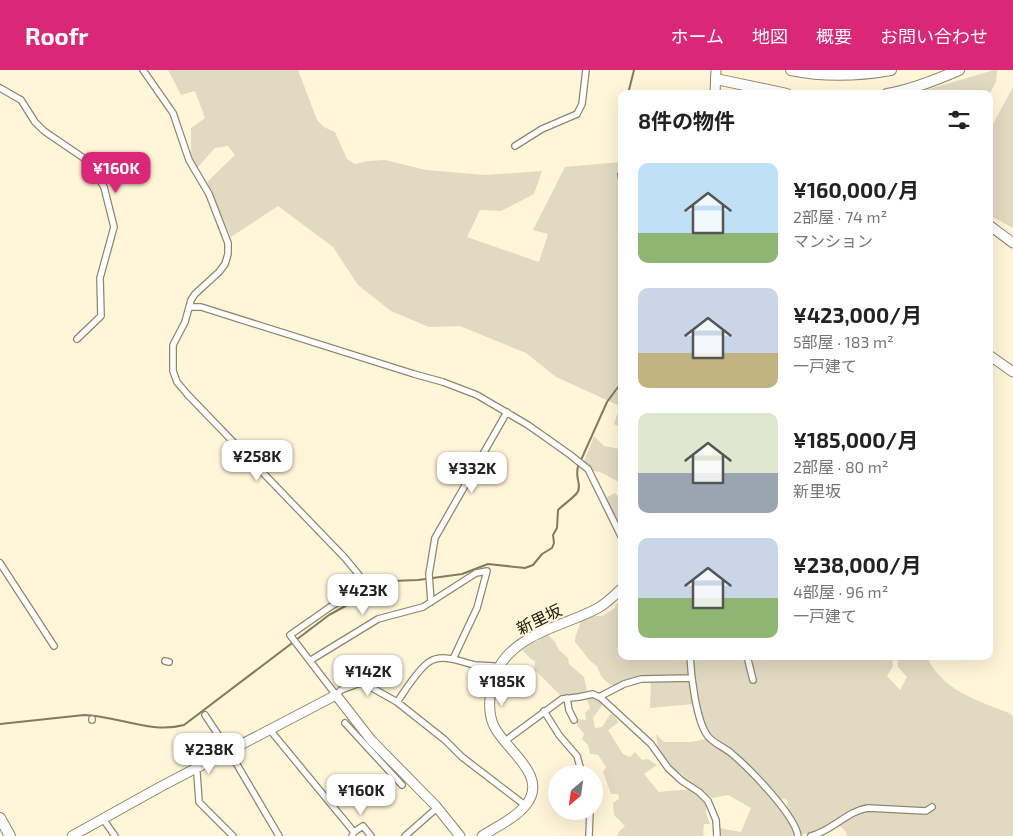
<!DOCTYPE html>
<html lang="ja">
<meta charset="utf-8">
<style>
body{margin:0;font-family:"Exo 2","Noto Sans JP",sans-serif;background:#f6f6f6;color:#222;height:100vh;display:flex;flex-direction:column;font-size:19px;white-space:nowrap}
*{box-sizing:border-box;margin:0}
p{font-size:16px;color:#767676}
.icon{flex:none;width:28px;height:28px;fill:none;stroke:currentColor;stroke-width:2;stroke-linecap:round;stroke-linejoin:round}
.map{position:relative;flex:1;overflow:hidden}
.drawer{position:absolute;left:618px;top:20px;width:375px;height:570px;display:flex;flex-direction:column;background:#fff;border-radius:10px;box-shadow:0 5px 20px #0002}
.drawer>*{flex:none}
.needle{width:32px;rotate:209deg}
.buttons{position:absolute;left:548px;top:695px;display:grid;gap:10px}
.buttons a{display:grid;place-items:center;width:55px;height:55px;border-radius:50%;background:#fff;box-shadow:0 5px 20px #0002;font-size:25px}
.price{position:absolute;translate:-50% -42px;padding:0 11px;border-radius:10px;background:#fff;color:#222;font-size:16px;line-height:32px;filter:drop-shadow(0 1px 2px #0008)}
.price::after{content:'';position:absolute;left:50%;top:30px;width:15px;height:11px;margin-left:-8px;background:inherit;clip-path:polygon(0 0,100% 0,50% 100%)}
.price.selected{background:#db2777;color:#fff}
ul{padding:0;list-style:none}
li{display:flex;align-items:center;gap:15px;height:125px;padding:0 20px}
li span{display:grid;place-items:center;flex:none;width:140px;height:100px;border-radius:10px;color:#555}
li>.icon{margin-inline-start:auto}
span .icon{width:60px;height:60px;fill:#fffc;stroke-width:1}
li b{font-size:21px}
h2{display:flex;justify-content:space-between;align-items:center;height:60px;padding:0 20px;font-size:21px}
header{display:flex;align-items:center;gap:30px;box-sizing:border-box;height:70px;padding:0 25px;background:#db2777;color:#fff}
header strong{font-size:24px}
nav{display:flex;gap:28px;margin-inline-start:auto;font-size:18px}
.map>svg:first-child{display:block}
.green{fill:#e1d9c1}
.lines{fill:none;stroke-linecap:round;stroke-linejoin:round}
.stream{stroke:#847b5e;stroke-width:2}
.street-casing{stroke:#8f876c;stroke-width:8}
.secondary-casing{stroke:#8f876c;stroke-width:11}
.highway-casing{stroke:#8f876c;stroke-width:12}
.street{stroke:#fff;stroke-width:5.5}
.secondary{stroke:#fff;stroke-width:9}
.highway{stroke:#fff;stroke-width:10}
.labels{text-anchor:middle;stroke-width:4;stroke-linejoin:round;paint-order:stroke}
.street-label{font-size:16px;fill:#1a170d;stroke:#fff6d9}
</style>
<header>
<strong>Roofr</strong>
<nav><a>ホーム</a><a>地図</a><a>概要</a><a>お問い合わせ</a></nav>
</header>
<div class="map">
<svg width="1013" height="766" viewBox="0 0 1013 766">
<rect width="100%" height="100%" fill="#fff6d9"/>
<path class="green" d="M168,0h130l19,50 7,7 11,5 12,27 8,5 13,-3 17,-1 41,10 59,5 57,-4 -8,23 -33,17 -21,-1 -13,27 72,25 9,-28 -15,-4 32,-63 56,-5v266l-7,-4 6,-18 -64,-29 -30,-24 -66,-27 -31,1 -38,-16 -33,-26 -25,-38 -55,-41 -47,31 -24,-55 28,-27 -7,-9 -13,2 -18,20 -6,-10v-30l14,-10 -10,-27 -14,4z
M994,0h3l-1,12 -7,13v-1h-77z
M1013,17v141l-24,-13v-88l4,-3z
M594,366l10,10 16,3 1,-2v36l-21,-11 -7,-1 -9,-10z
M615,423l6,7v28l-16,-30z
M621,530v56h67l1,20c-28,-1 -49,0 -76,10 -9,-5 -13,-10 -16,-20l-6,-4 -16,-20c0,-8 4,-12 5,-20l11,-6h11l13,-8v-3z
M548,565l7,7 4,8 9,8 1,6 15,13 3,13c-8,6 -17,5 -27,5l-26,-26 1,-8 -4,-2 -8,-8 1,-3z
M693,586h199l1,10 -6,10 13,14 7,-13 -9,-10v-11h29c13,34 52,45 82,57l4,3v120h-166l-1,-4 -11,-11 -24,12 -11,2 -2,-9 -12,-15 2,-10 -4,-3 -4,3 -27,-32 -22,-19 -20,-13 -5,-7 -8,-32 -5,-28z
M651,610h38l4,24 -43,4z
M592,626l11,8 -10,14 2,10 7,-1 9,-14 8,9 -11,8 15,24 7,3 5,-5 7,8 6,-1 9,6 -13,9 15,18 32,-3 16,13 -1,11 4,11h-6l-1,11 2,1h-88l1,-3 7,-7 -11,-11 -1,-12 6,-4 -1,-5h-7l-8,-22 3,-5 -8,-12 -8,-1 -2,-9 -6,-6 2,-5 -7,-9v-6l9,1 -1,-7 5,-5 -3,-9z
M656,664l8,8h27l15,-3 23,15 21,18 45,57 1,7h-77v-8l22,4 10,-24 -23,-13 -16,3 -26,-17 -3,-6 -13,-9 -12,-16z"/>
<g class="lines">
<path class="stream" d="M628,24l6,-24
M621,47l-2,7 2,15
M621,99l-3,5 1,6 2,2
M581,390l26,-58 14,-19
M0,654l84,-9c34,1 67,19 100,10l145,-110 62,-34 27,-1 44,-6 26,-10 37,4 8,-3 9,-11 10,-6 2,-5 -1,-8 4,-7 1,-18c6,-6 14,-11 19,-17 6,-8 -4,-17 2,-29"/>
<g class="street-casing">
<path id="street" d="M143,0l30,43 16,47 20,34 19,49v11l-3,10 -6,8 -24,22 -4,6 -6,22 -12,23v26l4,11 11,13 157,163 14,17 1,11 -5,6 -25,15 -40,28 46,60 5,-5 19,-7 7,2 30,17 48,38 17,17 64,49
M0,18l21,12 14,22 9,9 44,30 16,26 10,40 -14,51 1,38 -24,23
M515,76l27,-17 35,-15 5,-10 4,-34
M189,237h12l213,67 29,8 34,13 51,30 41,29 19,15 33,67
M0,493l54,83
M431,532l-2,-28 6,-36 72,-126
M690,586c1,20 6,63 17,79 5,8 17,12 24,18 18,15 64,62 67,83
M747,586l6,24
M311,590l67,-41 45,-12 53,-34 11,-2 -10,37 -24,51
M165,591l4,1
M599,627l25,-13 17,-5 51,-1
M567,628l2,12 5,10
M397,632c8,-11 21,-33 32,-40 14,-9 32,0 46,3 8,1 16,0 24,2
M544,641l15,24 18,21 5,18
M205,645l24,36 50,85
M92,649v1
M345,653l57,62
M270,660l84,102
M505,671l57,-42 17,-2 14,-3 8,4 50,46 17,24 14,13 17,11 9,9 8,19 1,16
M194,699l3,4 2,29 34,34
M103,749l12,17
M352,766l2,-4 9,-6 8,10
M405,766l33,-29
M589,766l1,-25
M811,766c21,-5 36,-25 57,-28l58,3 6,-4"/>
</g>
<g class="secondary-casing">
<path id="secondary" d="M715,24l1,-24
M989,155l24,18
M989,285l24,17
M72,766l88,-49 176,-92 35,45 64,65 25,31
M482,766c14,-9 32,-17 43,-30 26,-30 -20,-56 -31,-80 -8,-16 -4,-43 5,-59 20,-35 66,-41 99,-59 9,-5 16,-12 23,-19"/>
</g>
<g class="highway-casing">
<path id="highway" d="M791,0c34,7 66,6 100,0
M716,9l71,15
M887,24c24,-4 49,-14 72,-24
M0,748l10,18"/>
</g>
<use href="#street" class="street"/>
<use href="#secondary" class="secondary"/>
<use href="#highway" class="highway"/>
</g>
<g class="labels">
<g class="street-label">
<text transform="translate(539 549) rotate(-26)" y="6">新里坂</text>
</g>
</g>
</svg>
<div class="buttons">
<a><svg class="needle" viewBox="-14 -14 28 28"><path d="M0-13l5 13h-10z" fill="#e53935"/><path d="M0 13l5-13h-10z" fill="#767676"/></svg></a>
</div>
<b class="price selected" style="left:116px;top:124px">¥160K</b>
<b class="price" style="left:257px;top:412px">¥258K</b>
<b class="price" style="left:472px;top:424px">¥332K</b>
<b class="price" style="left:363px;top:546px">¥423K</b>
<b class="price" style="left:368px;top:627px">¥142K</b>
<b class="price" style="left:502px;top:637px">¥185K</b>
<b class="price" style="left:209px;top:705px">¥238K</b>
<b class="price" style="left:361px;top:746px">¥160K</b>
<section class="drawer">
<h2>8件の物件<svg class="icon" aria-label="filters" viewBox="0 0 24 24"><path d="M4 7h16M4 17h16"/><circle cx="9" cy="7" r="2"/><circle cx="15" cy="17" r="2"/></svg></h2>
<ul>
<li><span style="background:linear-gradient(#bfe0f5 70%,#8fb573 0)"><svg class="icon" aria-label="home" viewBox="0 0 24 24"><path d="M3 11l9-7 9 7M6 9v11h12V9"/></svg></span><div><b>¥160,000/月</b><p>2部屋 · 74 m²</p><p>マンション</p></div></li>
<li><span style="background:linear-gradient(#c9d6e8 65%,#c2b280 0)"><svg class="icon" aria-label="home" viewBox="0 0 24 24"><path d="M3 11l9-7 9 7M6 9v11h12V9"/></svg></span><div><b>¥423,000/月</b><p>5部屋 · 183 m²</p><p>一戸建て</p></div></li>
<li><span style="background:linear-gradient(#dfe7d0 60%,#9aa5b1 0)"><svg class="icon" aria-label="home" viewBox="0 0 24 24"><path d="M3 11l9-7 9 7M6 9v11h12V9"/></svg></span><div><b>¥185,000/月</b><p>2部屋 · 80 m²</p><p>新里坂</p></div></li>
<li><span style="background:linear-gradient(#c9d6e8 60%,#8fb573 0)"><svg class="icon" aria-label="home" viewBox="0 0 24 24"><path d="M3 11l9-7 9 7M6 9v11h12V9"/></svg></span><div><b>¥238,000/月</b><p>4部屋 · 96 m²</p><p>一戸建て</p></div></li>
</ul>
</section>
</div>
